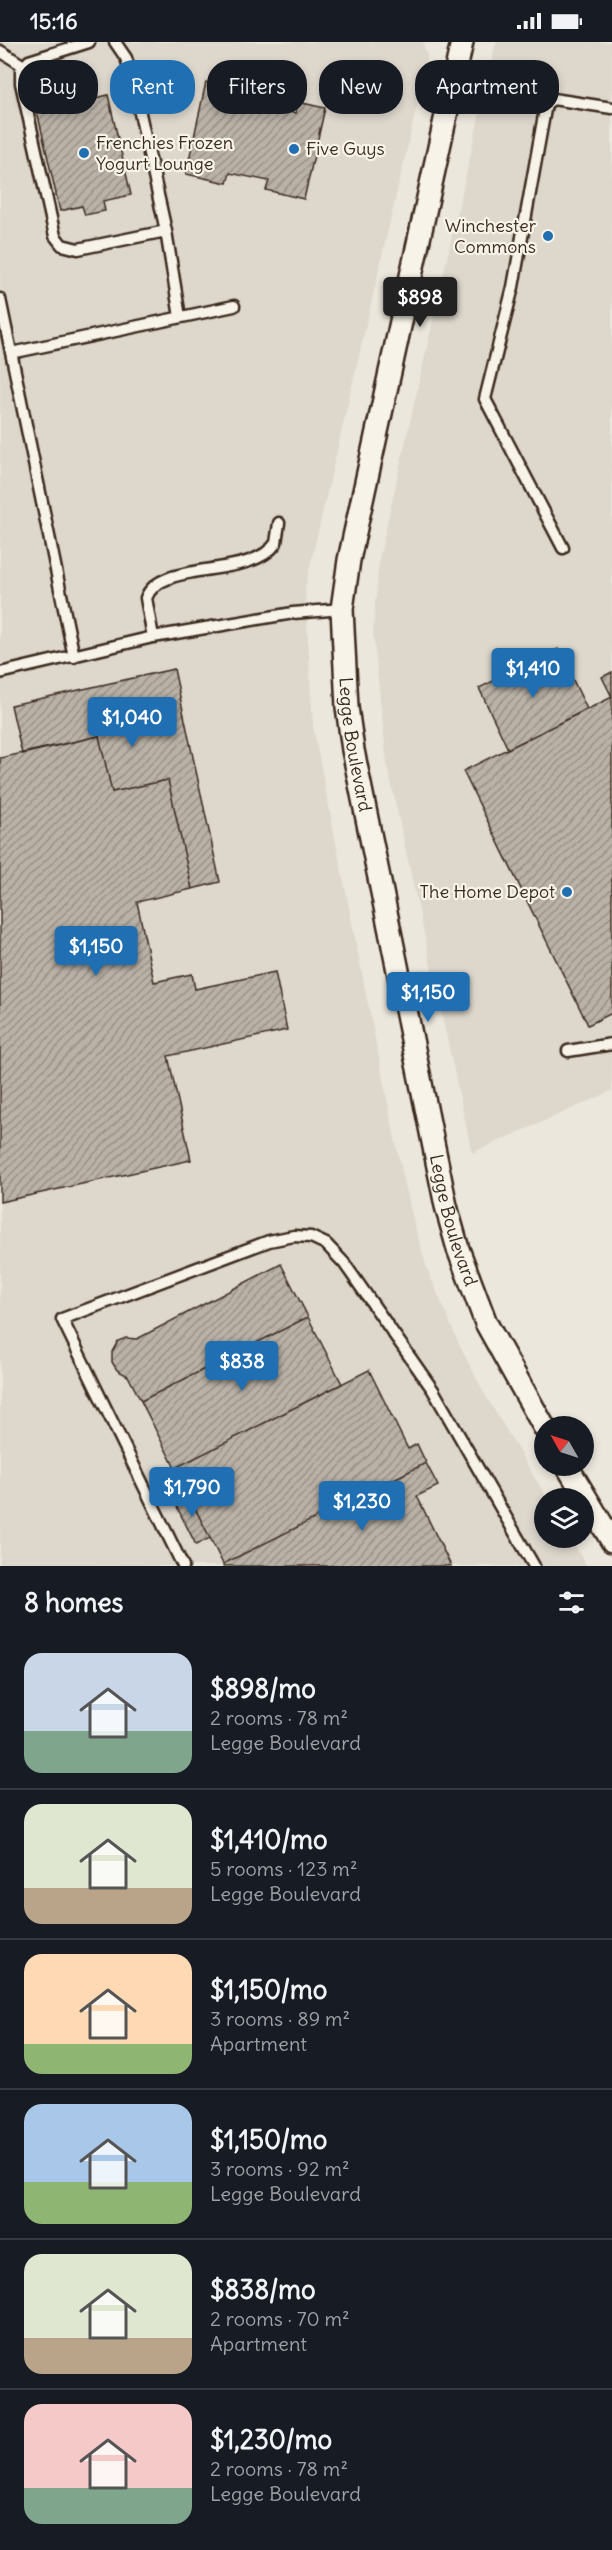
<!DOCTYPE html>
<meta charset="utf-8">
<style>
body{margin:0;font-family:Delius,sans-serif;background:#242831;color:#f1f3f6;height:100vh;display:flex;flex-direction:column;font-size:22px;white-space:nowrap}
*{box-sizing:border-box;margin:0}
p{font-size:20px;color:#9ea1a6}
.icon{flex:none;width:33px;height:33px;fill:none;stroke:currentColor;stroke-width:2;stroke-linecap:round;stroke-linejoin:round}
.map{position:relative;height:1524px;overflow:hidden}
.panel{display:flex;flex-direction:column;background:#171b24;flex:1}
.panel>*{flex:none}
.hud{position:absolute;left:18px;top:18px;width:576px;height:54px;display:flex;gap:12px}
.needle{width:39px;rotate:309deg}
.fabs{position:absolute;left:534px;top:1374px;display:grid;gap:12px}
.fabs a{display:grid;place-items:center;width:60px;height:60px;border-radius:50%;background:#171b24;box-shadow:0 3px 9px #0003;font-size:30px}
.price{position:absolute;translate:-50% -51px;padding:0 14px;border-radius:6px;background:#1f6fb2;color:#fff;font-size:20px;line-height:39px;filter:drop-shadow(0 2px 3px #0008)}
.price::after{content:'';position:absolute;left:50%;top:36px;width:18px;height:14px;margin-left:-9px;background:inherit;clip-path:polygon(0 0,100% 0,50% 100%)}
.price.active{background:#222;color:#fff}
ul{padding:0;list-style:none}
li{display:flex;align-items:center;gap:18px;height:150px;padding:0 24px}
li+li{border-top:2px solid #363941}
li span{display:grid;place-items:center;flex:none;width:168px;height:120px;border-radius:18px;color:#555}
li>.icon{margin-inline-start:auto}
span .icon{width:72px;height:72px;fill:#fffc;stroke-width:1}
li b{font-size:26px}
h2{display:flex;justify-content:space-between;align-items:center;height:72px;padding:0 24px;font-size:26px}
.pill{padding:0 21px;border-radius:24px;background:#171b24;box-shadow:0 3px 9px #0003;font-size:21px;line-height:54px}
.pill.active{background:#1f6fb2;color:#fff}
.status{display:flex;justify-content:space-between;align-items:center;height:42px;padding:0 30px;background:#171b24;direction:ltr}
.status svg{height:16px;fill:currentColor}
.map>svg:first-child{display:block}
.built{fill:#ddd7cc}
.building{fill:url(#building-hatch);stroke:#3b2a1e;stroke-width:1.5}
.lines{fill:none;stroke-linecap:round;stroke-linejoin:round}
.lane-casing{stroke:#3b2a1e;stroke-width:15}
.street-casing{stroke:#3b2a1e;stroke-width:26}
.lane{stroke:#f7f3e8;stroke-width:10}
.street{stroke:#f7f3e8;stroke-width:21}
.poi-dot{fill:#1f6fb2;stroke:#f7f3e8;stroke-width:2}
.labels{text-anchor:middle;stroke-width:4.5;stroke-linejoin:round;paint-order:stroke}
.poi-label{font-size:18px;fill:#3b2a1e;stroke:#f7f3e8;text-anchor:start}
.street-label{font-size:18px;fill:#3b2a1e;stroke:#f7f3e8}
</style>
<div class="status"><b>15:16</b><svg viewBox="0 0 49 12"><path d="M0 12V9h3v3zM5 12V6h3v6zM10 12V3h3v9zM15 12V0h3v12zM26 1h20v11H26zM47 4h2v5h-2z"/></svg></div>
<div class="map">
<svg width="612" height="1524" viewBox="0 0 612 1524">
<defs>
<pattern id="building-hatch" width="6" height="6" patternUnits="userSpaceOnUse" patternTransform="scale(1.5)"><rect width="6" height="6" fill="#bab2a7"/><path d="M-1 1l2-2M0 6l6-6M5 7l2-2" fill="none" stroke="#989187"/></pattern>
</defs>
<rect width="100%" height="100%" fill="#ece7dc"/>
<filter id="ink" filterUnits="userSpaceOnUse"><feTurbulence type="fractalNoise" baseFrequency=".0167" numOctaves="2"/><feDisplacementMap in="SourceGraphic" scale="12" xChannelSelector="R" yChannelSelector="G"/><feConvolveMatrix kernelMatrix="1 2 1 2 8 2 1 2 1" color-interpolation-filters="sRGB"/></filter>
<g filter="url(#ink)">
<path class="built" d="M0,0h423l4,14 -2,15 -120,517 8,139 83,417 16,71 14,51 32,76 26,51 63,105h-3v40h26l17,28h-587z
M496,0h116v1049l-140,62 -85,-389 -14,-132 6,-73z"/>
<path class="building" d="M206,40l26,6 -2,10 13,3 2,-11 41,10 -2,10 12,3 2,-11 27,6 -21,91 -38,-9 3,-9 -39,-8 -3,10 -41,-9z
M75,51l2,10 31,-8 23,100 -28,6 2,10 -20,4 -3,-9 -22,5 -23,-100 22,-5 -2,-9z
M558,607l29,60 -79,40 -29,-61z
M174,627l46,213 -28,7 -24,-109 -56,12 -13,-56 -77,18 -11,-49z
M612,630v25l-10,-20z
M612,655v316l-24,12 -125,-254z
M99,694l13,56 56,-12 24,109 -55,13 17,80 38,-8 3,15 80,-17 12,58 -119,26 23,104 -191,42v-444z
M281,1222l27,53 -167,84 -13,-25 -11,-6 -5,-8v-10l6,-11 8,-3 11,1z
M308,1275l34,67 -167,84 -34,-67z
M369,1328l39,79 9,-5 9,19 -203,101 -48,-96z
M426,1421l12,23 -21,10 34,70h-227l-1,-2z
M187,1450l23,46 -14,7 -23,-46z"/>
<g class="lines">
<g class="lane-casing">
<path id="lane" d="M89,0l-60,19 -8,9v13l34,153 7,9 16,4 88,-18
M115,0l11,16 6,19 34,154 14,86
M0,9l24,15
M0,257l74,358
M11,311l223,-47
M563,506l-78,-149 28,-112 33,-183 7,-5 59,9
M153,595l-7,-39c14,-39 105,-18 130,-55l3,-20
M0,631l153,-36 140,-24 49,-4
M568,1009l44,-7
M183,1524l-121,-247 207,-78 25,-5 17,1 15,7 18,19 89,127 101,176"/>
</g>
<g class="street-casing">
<g id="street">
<path id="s1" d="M462,0l-113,518 -7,49 5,98 6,43 93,456 12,43 28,74 58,104"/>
<path d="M567,1424l45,75"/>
</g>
</g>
<use href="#lane" class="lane"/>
<use href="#street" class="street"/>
</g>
</g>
<g class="poi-dot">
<circle cx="294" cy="107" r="6"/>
<circle cx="84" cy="111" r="6"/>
<circle cx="548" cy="194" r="6"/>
<circle cx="567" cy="850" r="6"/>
</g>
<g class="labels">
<g class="poi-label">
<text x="96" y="107">Frenchies Frozen<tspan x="96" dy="21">Yogurt Lounge</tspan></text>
<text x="306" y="113">Five Guys</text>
<text x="536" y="190" text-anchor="end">Winchester<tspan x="536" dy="21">Commons</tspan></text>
<text x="555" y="856" text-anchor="end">The Home Depot</text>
</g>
<g class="street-label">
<text dy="6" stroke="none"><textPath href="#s1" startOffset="716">Legge Boulevard</textPath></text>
<text dy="6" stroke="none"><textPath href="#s1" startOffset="1202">Legge Boulevard</textPath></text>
</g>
</g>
</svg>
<div class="fabs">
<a><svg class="needle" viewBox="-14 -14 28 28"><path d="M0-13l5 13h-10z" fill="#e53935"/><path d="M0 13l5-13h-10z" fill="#9ea1a6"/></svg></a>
<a><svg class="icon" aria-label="layers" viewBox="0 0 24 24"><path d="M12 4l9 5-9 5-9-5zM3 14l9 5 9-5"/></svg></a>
</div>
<b class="price active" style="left:420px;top:286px">$898</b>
<b class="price" style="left:533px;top:657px">$1,410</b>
<b class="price" style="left:132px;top:706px">$1,040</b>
<b class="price" style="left:96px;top:935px">$1,150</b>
<b class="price" style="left:428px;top:981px">$1,150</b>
<b class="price" style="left:242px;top:1350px">$838</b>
<b class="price" style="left:192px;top:1476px">$1,790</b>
<b class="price" style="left:362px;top:1490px">$1,230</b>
<div class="hud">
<a class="pill">Buy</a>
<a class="pill active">Rent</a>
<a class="pill">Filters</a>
<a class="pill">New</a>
<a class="pill">Apartment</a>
</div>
</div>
<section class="panel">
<h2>8 homes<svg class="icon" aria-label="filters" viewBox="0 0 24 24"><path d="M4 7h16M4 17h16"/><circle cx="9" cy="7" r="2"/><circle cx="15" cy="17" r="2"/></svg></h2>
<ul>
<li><span style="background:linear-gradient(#c9d6e8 65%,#7fa58c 0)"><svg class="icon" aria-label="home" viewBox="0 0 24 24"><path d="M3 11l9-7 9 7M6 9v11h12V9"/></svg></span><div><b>$898/mo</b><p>2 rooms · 78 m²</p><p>Legge Boulevard</p></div></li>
<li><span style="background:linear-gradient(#dfe7d0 70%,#b9a48a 0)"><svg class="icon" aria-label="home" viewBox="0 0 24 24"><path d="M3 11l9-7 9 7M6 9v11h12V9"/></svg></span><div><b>$1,410/mo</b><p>5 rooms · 123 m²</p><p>Legge Boulevard</p></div></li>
<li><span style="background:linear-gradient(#ffd9b3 75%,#8fb573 0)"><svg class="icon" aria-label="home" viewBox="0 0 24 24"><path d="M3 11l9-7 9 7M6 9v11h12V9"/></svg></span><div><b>$1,150/mo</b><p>3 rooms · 89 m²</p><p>Apartment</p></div></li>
<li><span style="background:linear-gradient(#a9c7e8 65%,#8fb573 0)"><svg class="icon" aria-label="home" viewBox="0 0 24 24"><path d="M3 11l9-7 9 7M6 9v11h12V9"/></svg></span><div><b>$1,150/mo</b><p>3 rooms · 92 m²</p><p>Legge Boulevard</p></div></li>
<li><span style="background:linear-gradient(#dfe7d0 70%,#b9a48a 0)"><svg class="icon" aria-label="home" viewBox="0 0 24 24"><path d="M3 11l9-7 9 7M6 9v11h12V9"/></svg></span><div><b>$838/mo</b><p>2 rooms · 70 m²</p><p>Apartment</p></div></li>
<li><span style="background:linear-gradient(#f6c9c9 70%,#7fa58c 0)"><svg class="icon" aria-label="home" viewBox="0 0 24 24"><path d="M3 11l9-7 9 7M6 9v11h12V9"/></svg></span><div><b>$1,230/mo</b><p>2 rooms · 78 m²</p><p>Legge Boulevard</p></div></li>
</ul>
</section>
